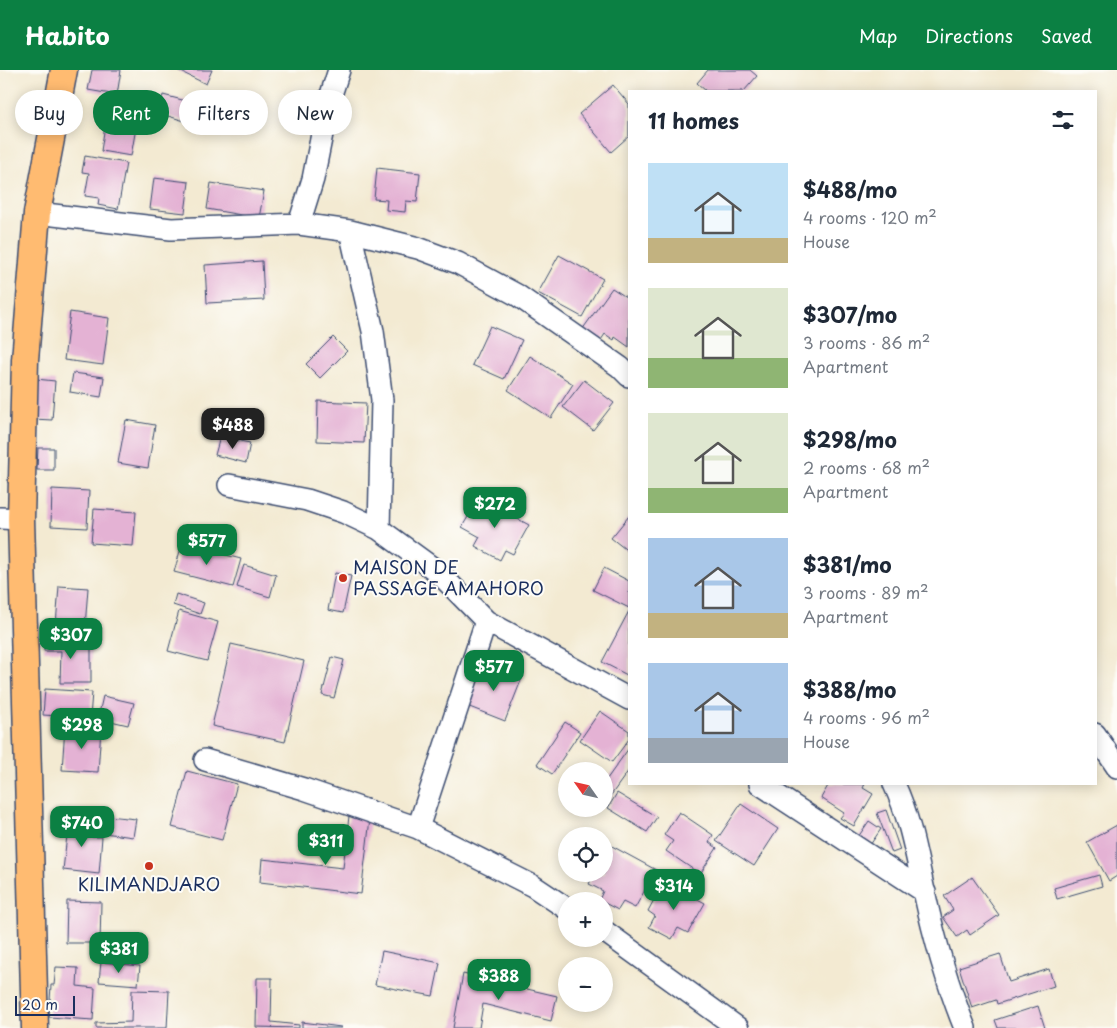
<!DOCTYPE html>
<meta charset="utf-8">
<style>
body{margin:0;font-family:"Playpen Sans",sans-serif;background:#f6f6f7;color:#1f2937;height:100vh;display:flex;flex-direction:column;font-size:19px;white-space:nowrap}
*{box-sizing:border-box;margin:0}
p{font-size:16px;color:#747a83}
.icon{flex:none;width:28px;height:28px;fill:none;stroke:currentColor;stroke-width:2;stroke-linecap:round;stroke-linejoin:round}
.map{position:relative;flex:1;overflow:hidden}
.details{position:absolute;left:628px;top:20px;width:469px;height:695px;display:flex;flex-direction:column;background:#fff;border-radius:0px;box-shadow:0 2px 12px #0003}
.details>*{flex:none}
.guide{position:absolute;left:15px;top:20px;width:475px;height:45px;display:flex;gap:10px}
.needle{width:32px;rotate:304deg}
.controls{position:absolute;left:558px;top:692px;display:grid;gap:10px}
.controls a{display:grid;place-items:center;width:55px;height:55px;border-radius:50%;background:#fff;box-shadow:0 2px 12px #0003;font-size:25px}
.scale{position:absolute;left:15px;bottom:12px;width:60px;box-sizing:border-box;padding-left:5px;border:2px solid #1b2f5e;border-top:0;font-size:14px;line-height:18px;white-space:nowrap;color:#1b2f5e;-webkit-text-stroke:4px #fdfcf7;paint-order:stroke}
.price{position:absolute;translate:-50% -42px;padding:0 11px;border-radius:10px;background:#0b8043;color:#fff;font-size:16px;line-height:32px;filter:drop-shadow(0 1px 2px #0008)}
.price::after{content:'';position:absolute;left:50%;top:30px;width:15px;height:11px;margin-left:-8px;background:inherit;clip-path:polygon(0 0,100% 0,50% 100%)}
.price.selected{background:#222;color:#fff}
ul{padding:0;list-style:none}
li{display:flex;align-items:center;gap:15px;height:125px;padding:0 20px}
li span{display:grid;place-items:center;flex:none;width:140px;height:100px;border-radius:0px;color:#555}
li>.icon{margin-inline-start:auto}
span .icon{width:60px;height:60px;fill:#fffc;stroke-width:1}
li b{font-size:21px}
h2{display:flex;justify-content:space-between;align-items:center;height:60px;padding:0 20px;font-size:21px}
.pill{padding:0 18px;border-radius:22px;background:#fff;box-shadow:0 2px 12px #0003;font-size:18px;line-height:45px}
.pill.selected{background:#0b8043;color:#fff}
header{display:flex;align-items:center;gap:30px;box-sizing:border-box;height:70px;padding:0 25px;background:#0b8043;color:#fff}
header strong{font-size:24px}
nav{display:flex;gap:28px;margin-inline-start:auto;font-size:18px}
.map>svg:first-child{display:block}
.building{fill:#e4b2d4}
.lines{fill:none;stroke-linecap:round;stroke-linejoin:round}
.minor-casing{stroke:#3b4b6f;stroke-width:24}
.major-casing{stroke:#3b4b6f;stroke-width:29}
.minor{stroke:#fff;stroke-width:21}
.major{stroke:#ffbb71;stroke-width:26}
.poi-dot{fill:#c8321e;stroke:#fdfcf7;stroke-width:2}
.labels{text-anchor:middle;stroke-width:4;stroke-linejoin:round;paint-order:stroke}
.poi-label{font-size:18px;fill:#1b2f5e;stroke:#fdfcf7;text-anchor:start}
</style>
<header>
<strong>Habito</strong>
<nav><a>Map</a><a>Directions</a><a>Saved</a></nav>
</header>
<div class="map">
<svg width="1117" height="958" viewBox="0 0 1117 958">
<rect width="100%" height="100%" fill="#fdfcf7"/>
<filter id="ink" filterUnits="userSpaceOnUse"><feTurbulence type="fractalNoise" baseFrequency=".02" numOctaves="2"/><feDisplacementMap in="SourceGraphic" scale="10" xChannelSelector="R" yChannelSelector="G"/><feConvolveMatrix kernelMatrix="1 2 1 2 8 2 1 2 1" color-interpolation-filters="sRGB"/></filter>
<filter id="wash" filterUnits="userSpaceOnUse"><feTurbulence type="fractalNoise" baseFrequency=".0096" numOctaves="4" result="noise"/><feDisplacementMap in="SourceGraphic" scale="20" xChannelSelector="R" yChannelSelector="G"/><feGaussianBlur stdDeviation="1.12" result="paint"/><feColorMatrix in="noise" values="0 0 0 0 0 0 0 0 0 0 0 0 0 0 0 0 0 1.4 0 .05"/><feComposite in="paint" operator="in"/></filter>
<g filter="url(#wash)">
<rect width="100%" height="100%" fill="#f3ead2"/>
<g id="blocks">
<path class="building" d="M92,0h29l-4,25 -29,-5z
M177,0h35l-6,14z
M708,0h42l7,6 -13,15h-38l-9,-8z
M613,15l16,19v32l-18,16 -32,-38z
M163,25l31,8 -6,19 -30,-9z
M109,30l31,5 -9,51 -30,-5z
M85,86l41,7 -8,46 -20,-4 1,-7 -14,-2 4,-23 -7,-1z
M377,98l43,5 -3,29 -11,-1 -1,11 -19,-2 1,-10 -13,-1z
M154,108l35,4 -4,31 -35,-4z
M211,113l53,8 -5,27 -52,-9z
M559,185l44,24 -21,38 -44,-24z
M262,191l2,39 -57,3 -2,-38z
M612,218l17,11v48l-14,-10 -1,3 -9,-6 -6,9 -17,-13z
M70,242l39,6 -6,47 -39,-5z
M490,256l32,14 -18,39 -32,-14z
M333,267l14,14 -27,27 -14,-14z
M530,286l43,28 -22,34 -43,-28z
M73,303l31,4 -3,20 -31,-5z
M36,309l19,2 -3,39 -19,-1z
M584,310l30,23 -21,27 -30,-23z
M318,331l48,2 -2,40 -47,-2z
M126,350l29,5 -7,43 -30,-5z
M220,367l30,6 -4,20 -31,-8z
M38,378h16v22h-17z
M52,419l37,2 -2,37 -36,-2z
M479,428l50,27 -16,29 -8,-4 -5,10 -25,-14 5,-9 -18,-10z
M94,439l42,3 -3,34 -42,-3z
M629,446v36l-18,-14z
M182,474l59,15 -8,28 -59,-15z
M244,495l32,10 -6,22 -33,-10z
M604,498l25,13v27l-36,-18z
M335,503l16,3 -8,37 -15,-3z
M59,516l29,2 -3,39 -29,-2z
M176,524l28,9 -4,11 -27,-9z
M179,541l39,11 -11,39 -39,-10z
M629,541v65l-27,-14z
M45,563l19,1v12h27v37h-31l1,-32h-17z
M231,574l73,17 -19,81 -73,-16z
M332,587l12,3 -10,38 -12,-3z
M484,593l38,15 -17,43 -38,-15z
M45,619l47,3 -2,26 -47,-3z
M103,626l31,7 -6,22 -30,-7z
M600,641l29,20v8l-17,23 -32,-22z
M565,652l15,10 -28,42 -15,-10z
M65,657l36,2 -3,43 -36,-2z
M629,678v22l-25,35v-22z
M187,701l50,13 -15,56 -50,-13z
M829,714h36l-2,4 10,6 -19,32 -14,-8 4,-5 -23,-15z
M617,723l40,24 -10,15 -39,-24z
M741,734l37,25 -24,37 -38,-25z
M886,740l14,40 -8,3 -15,-40z
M679,742l34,23 -4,7 8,6 -17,26 -34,-23 7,-10 -9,-6z
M99,745l37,4 -3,18 -36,-5z
M349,746l21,3 -9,75 -101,-12 2,-23 81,9z
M69,748l25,3 -2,16h10l-3,37 -36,-4z
M869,751l12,8 -13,19 -12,-8z
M1117,755v51l-8,5 -22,-39z
M610,775l46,25 -21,38 -12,-6 -5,8 -19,-10 4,-9 -14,-7 5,-10h10v-18z
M1099,805l3,11 -45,13 -3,-11z
M972,807l27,38 -29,20 -3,-5 -10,7 -14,-20 10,-7 -9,-14z
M664,811l41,22 -17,30 -10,-5 -6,11 -23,-12 6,-11 -7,-5z
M67,831l34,1 -1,41h-34z
M382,881l58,12 -7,33 -58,-11z
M1000,884l9,28 40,-13 5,17 -57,18 -1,-4 -24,8 -13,-41z
M101,892l39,4 -2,19 -39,-3z
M56,897l22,1 -1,18 18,2 -2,32 -44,-3 2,-32h3z
M463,904l94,22 -6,25 -68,-17 -4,24h-26z
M257,908h15l-1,44 28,3v3l-43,-1z
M132,920l37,1 -2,37h-71v-5l35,-1z
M1038,936l7,22h-47l-3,-8z
M302,952l39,5v1h-39z"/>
</g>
</g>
<g filter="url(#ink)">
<use href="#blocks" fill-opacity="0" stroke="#3b4b6f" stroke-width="1"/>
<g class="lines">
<g class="minor-casing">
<path id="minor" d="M37,143l134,16 128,-5 51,7 68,17 40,15 59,32 103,72 9,9
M299,154l14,-45 15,-75 11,-34
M350,161l23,100 9,69 -3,129
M229,415l78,15 36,12 36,17 59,43 48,49 143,78
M0,448l21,1
M1095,664l22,33
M205,690l99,29 114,39 115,58 33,22
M760,714l165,108
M894,714c16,34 22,70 30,107 10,46 23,93 41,137
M418,758l68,-207
M604,861l134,97"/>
</g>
<g class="major-casing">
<path id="major" d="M35,958l-14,-509 4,-159 12,-147 27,-143"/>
</g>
<use href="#minor" class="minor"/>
<use href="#major" class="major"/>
</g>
</g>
<g class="poi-dot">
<circle cx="343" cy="508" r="5"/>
<circle cx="149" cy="796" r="5"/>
</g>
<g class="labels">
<g class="poi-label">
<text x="353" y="504">MAISON DE<tspan x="353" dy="21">PASSAGE AMAHORO</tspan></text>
<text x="149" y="821" text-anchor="middle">KILIMANDJARO</text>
</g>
</g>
</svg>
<div class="controls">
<a><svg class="needle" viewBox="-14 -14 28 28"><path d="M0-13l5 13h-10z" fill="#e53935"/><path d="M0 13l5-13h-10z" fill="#747a83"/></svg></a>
<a><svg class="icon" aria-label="locate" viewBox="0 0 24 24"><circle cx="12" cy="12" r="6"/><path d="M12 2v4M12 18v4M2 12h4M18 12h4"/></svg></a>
<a>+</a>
<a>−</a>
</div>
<div class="scale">20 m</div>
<b class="price selected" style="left:233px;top:380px">$488</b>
<b class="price" style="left:495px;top:459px">$272</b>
<b class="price" style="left:207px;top:496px">$577</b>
<b class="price" style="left:71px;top:590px">$307</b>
<b class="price" style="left:494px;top:622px">$577</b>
<b class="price" style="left:82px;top:680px">$298</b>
<b class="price" style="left:82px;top:778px">$740</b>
<b class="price" style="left:326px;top:796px">$311</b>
<b class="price" style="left:674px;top:841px">$314</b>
<b class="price" style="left:119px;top:904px">$381</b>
<b class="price" style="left:499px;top:931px">$388</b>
<div class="guide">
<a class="pill">Buy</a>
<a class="pill selected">Rent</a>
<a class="pill">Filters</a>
<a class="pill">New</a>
</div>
<section class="details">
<h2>11 homes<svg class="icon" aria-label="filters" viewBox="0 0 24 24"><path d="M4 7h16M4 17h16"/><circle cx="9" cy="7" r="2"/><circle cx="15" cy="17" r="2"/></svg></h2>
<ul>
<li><span style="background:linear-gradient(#bfe0f5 75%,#c2b280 0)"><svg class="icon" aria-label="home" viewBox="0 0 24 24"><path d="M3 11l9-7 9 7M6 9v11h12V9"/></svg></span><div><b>$488/mo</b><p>4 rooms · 120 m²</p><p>House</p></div></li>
<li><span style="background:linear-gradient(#dfe7d0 70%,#8fb573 0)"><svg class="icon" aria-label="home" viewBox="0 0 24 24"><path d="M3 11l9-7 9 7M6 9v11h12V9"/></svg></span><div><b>$307/mo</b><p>3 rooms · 86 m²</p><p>Apartment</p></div></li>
<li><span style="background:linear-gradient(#dfe7d0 75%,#8fb573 0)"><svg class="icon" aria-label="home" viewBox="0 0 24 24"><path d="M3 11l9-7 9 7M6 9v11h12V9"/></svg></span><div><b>$298/mo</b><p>2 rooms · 68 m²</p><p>Apartment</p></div></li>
<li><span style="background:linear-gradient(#a9c7e8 75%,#c2b280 0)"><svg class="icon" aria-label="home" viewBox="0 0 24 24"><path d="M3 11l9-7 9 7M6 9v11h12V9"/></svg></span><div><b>$381/mo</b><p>3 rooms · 89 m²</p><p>Apartment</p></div></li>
<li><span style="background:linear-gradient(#a9c7e8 75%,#9aa5b1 0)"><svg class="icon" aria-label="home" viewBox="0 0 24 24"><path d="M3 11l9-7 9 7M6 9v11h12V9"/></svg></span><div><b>$388/mo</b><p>4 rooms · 96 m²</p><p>House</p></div></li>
</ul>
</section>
</div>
